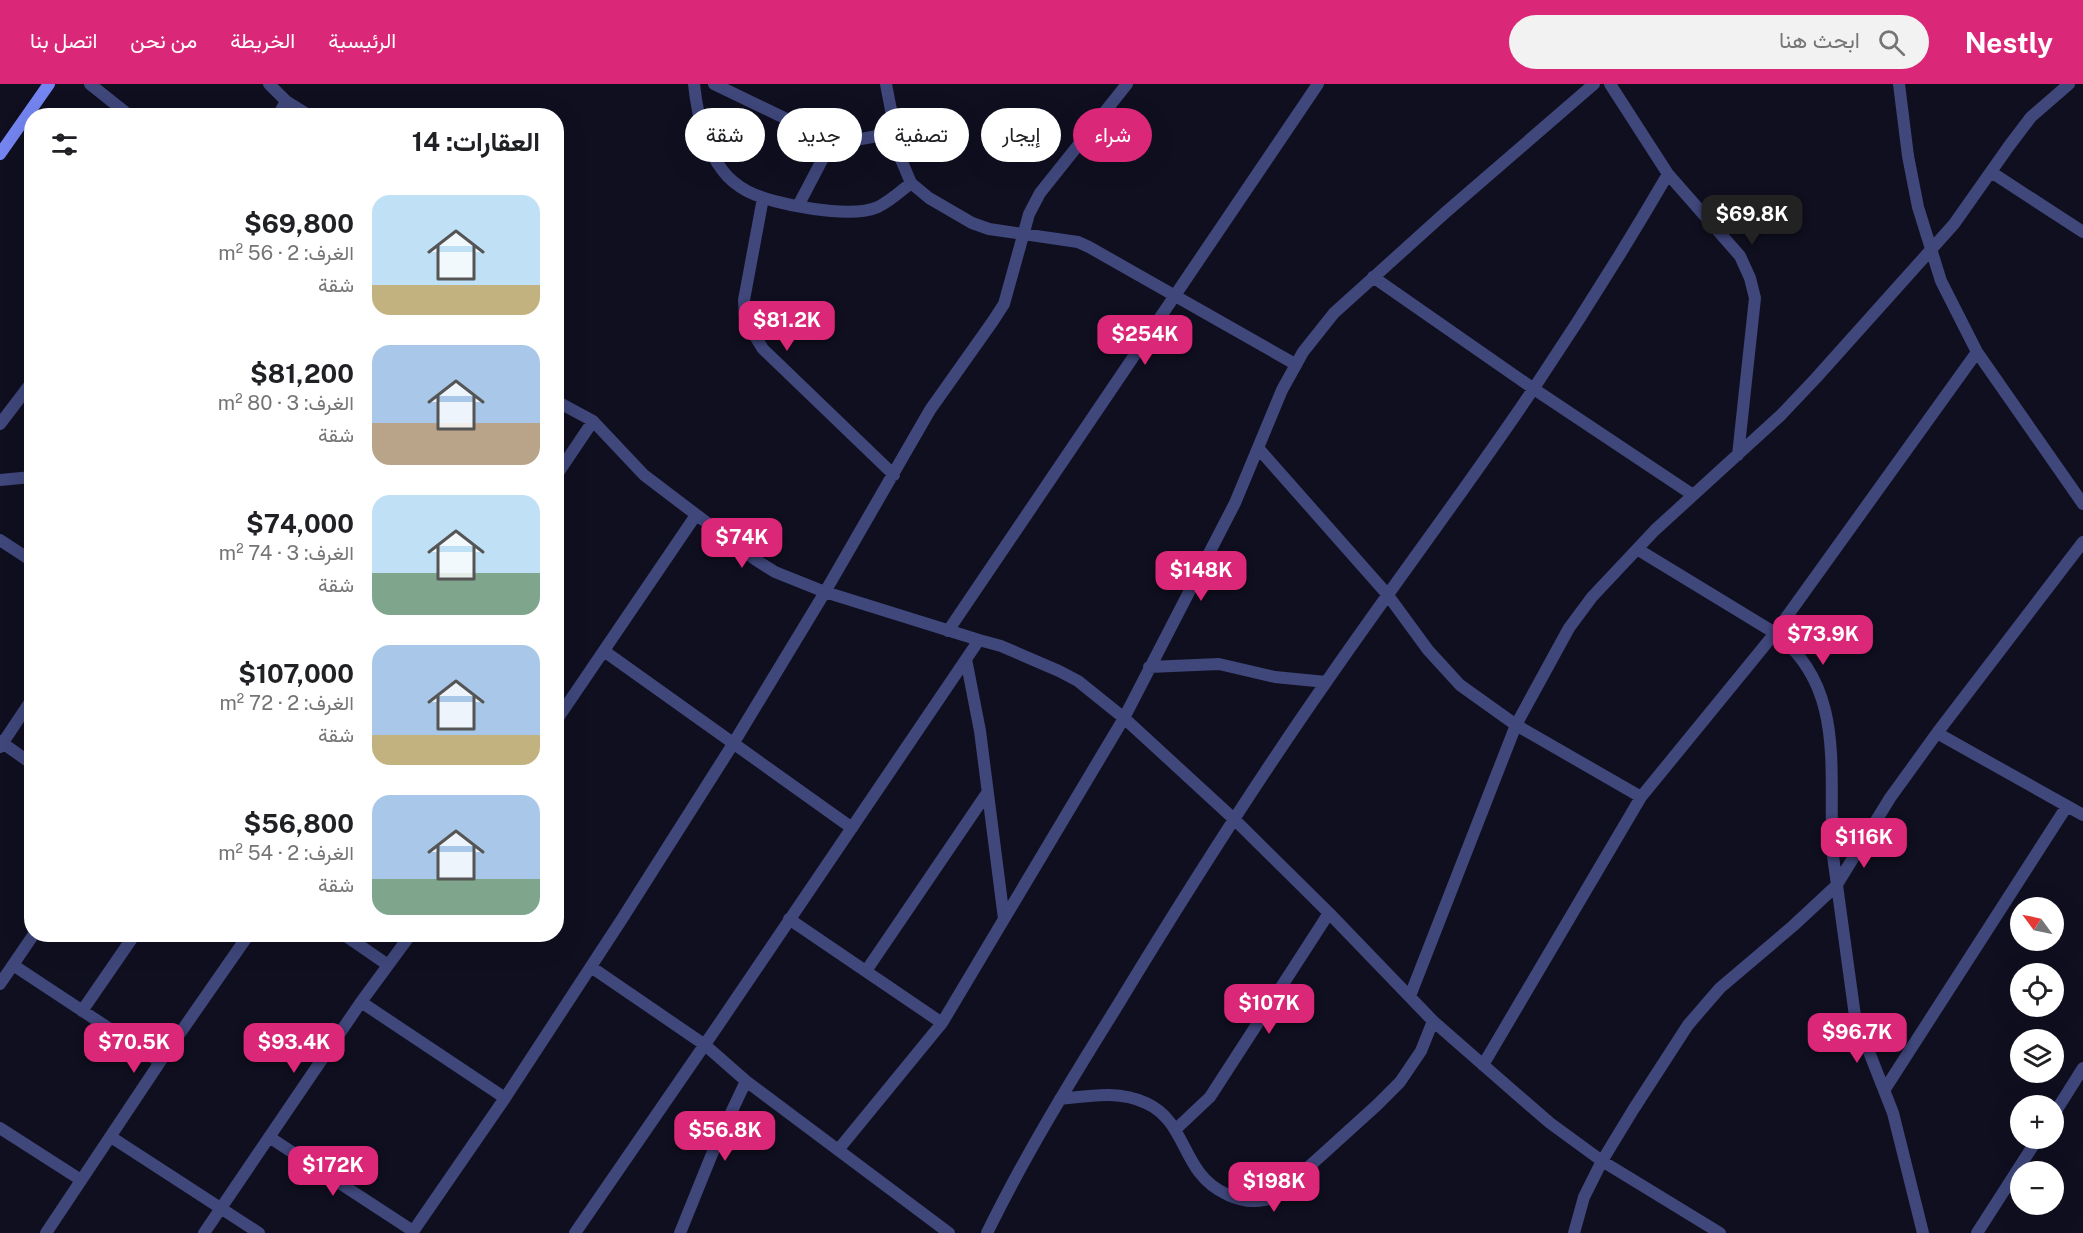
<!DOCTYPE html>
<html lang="ar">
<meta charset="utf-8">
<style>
body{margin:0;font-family:"Public Sans",Vazirmatn,sans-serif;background:#f2f2f2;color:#202124;direction:rtl;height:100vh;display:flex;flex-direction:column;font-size:22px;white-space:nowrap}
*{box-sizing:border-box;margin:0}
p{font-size:20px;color:#757577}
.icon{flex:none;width:33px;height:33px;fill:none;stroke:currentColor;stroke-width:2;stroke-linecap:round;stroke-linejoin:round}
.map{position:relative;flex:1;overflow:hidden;direction:ltr}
.sheet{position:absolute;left:24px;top:24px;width:540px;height:834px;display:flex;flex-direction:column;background:#fff;border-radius:24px;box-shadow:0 6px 24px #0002;direction:rtl}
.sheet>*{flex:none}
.guide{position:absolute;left:582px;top:24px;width:570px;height:54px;direction:rtl;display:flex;gap:12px}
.needle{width:39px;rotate:303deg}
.tools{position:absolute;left:2010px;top:813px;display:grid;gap:12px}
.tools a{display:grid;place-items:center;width:54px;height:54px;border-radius:50%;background:#fff;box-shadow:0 6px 24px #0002;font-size:30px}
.price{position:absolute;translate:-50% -51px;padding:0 14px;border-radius:12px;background:#db2777;color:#fff;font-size:20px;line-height:39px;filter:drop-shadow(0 2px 3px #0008)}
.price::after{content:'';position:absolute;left:50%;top:36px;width:18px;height:14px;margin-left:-9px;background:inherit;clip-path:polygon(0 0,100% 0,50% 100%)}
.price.on{background:#222;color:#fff}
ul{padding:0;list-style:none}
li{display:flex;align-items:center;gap:18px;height:150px;padding:0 24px}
li span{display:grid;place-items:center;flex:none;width:168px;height:120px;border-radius:18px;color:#555}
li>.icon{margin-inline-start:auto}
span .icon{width:72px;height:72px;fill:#fffc;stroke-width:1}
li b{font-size:26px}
h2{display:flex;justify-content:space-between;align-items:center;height:72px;padding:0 24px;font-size:26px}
.tag{padding:0 21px;border-radius:27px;background:#fff;box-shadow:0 6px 24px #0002;font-size:21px;line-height:54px}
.tag.on{background:#db2777;color:#fff}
header{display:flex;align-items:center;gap:36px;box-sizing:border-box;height:84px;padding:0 30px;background:#db2777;color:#fff}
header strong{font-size:28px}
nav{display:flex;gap:33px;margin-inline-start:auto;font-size:21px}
.search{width:420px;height:54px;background:#f2f2f2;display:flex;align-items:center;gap:15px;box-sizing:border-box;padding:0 21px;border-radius:33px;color:#757577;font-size:22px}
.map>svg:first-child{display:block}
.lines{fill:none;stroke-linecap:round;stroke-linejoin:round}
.street{stroke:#3f477b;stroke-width:12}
.secondary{stroke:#7485f1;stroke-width:12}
</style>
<header>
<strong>Nestly</strong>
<div class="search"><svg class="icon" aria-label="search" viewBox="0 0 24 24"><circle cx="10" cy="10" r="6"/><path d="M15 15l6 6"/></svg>ابحث هنا</div>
<nav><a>الرئيسية</a><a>الخريطة</a><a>من نحن</a><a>اتصل بنا</a></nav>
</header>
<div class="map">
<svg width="2083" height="1149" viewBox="0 0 2083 1149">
<rect width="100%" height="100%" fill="#100f20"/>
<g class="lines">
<path class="street" d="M90,0l40,32
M269,0l17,17 24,15
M694,0c3,28 11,64 29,87 6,8 15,15 24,20 26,14 104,28 131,16 12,-6 23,-16 33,-24
M714,0l118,57 7,2 55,-10
M886,0l14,73 11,26 18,15 43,25 17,6 89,13 11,5 206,117
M1610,0l58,90 72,82 10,22 5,20 -17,157
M1899,0l9,72 10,51 23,74 36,71 106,152
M278,32l8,-15
M1991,88l92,60
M763,114l-19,102 1,20 18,29 131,126
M798,122l34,-65
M1373,193l161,112 159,106
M556,317l37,20 51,54 112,85 19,12 50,20 154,48
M0,340l32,-42
M1258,364l129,146 41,56 32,35 56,40 125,72
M556,392l37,-55
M0,396l32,-3
M0,456l32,21
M1637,465l138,84c74,56 52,144 58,223l22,160 38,97 30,120
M948,547l370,-547
M604,567l248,177
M966,575l14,72 24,188
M1149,583l70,-3 56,13 51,5
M556,637l140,-206
M1937,649l146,82
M0,657l32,23
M0,663l32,-48
M789,835l153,104
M343,850l45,31
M13,881l147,97
M591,883l114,78 41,36 203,152
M866,887l121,-178
M0,900l34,-50
M1410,912l106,-271 53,-97 23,-31 63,-67 126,-115 35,-37 138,-154 55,-78 22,-29 38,-33
M361,918l144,96
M82,927l53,-77
M1483,981l158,-268 134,-164 202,-281
M1885,1005l182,-283
M1060,1015c30,-3 58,-9 86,4 31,14 35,45 53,69 14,19 42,33 65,28 6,-1 12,-5 17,-8l96,-87 23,-23 21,-31 12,-30
M2054,1030l29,-46
M0,1044l81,52
M1176,1045l34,-32 119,-184
M111,1053l148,96
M269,1053l144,94
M838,1066l104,-127 182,-305 111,-215 47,-113 21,-38 31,-39 112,-101 148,-128
M46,1149l114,-171 89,-128
M204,1149l157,-231 50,-68
M412,1149l93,-135 117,-179 111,-175 92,-152 105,-182 63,-89 11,-17 25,-90 11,-21 87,-109
M575,1149l146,-212 258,-381 22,6 58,25 19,10 46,37 111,102 94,93 104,108 80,70 37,32 52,38 118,72
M680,1149l34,-84 32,-68
M987,1149c38,-78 83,-151 129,-225 68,-112 138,-223 213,-330 67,-97 139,-192 205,-290 47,-70 92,-142 134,-214
M1574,1149l10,-36 18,-36 31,-51 55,-85 32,-37 73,-62 43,-40 54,-88 47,-65 146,-191
M1977,1149l61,-95"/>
<path class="secondary" d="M0,70l49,-70"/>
</g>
</svg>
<div class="tools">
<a><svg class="needle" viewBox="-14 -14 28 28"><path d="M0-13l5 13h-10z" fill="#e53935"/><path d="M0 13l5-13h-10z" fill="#757577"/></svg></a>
<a><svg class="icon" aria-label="locate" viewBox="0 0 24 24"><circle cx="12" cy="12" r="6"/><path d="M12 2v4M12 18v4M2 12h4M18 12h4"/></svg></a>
<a><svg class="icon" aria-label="layers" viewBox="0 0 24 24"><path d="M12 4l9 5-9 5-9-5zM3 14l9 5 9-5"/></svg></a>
<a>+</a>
<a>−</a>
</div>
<b class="price on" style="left:1752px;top:162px">$69.8K</b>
<b class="price" style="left:787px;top:268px">$81.2K</b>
<b class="price" style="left:1145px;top:282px">$254K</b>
<b class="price" style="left:742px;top:485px">$74K</b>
<b class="price" style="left:1201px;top:518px">$148K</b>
<b class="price" style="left:1823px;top:582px">$73.9K</b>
<b class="price" style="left:1864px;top:785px">$116K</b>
<b class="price" style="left:1269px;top:951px">$107K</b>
<b class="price" style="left:1857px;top:980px">$96.7K</b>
<b class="price" style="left:134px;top:990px">$70.5K</b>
<b class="price" style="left:294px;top:990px">$93.4K</b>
<b class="price" style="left:725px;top:1078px">$56.8K</b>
<b class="price" style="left:333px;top:1113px">$172K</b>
<b class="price" style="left:1274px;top:1129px">$198K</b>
<div class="guide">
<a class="tag on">شراء</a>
<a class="tag">إيجار</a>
<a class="tag">تصفية</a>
<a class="tag">جديد</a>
<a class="tag">شقة</a>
</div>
<section class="sheet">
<h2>العقارات: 14<svg class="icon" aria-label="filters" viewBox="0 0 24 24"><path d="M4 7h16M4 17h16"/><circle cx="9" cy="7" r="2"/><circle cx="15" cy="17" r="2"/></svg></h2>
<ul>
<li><span style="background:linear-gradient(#bfe0f5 75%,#c2b280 0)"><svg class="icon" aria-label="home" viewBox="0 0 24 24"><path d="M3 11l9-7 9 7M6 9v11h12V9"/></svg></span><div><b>$69,800</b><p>الغرف: 2 · 56 m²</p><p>شقة</p></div></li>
<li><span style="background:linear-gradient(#a9c7e8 65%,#b9a48a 0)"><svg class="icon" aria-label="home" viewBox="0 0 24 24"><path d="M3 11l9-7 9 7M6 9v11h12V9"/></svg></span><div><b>$81,200</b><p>الغرف: 3 · 80 m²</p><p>شقة</p></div></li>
<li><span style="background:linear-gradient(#bfe0f5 65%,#7fa58c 0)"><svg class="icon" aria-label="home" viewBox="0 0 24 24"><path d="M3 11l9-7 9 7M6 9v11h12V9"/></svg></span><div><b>$74,000</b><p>الغرف: 3 · 74 m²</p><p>شقة</p></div></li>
<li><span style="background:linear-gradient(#a9c7e8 75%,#c2b280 0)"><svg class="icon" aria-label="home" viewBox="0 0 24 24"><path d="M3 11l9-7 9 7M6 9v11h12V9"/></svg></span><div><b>$107,000</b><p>الغرف: 2 · 72 m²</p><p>شقة</p></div></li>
<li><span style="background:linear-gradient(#a9c7e8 70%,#7fa58c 0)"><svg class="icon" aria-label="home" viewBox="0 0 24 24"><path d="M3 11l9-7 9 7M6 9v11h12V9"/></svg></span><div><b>$56,800</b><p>الغرف: 2 · 54 m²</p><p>شقة</p></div></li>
</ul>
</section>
</div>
